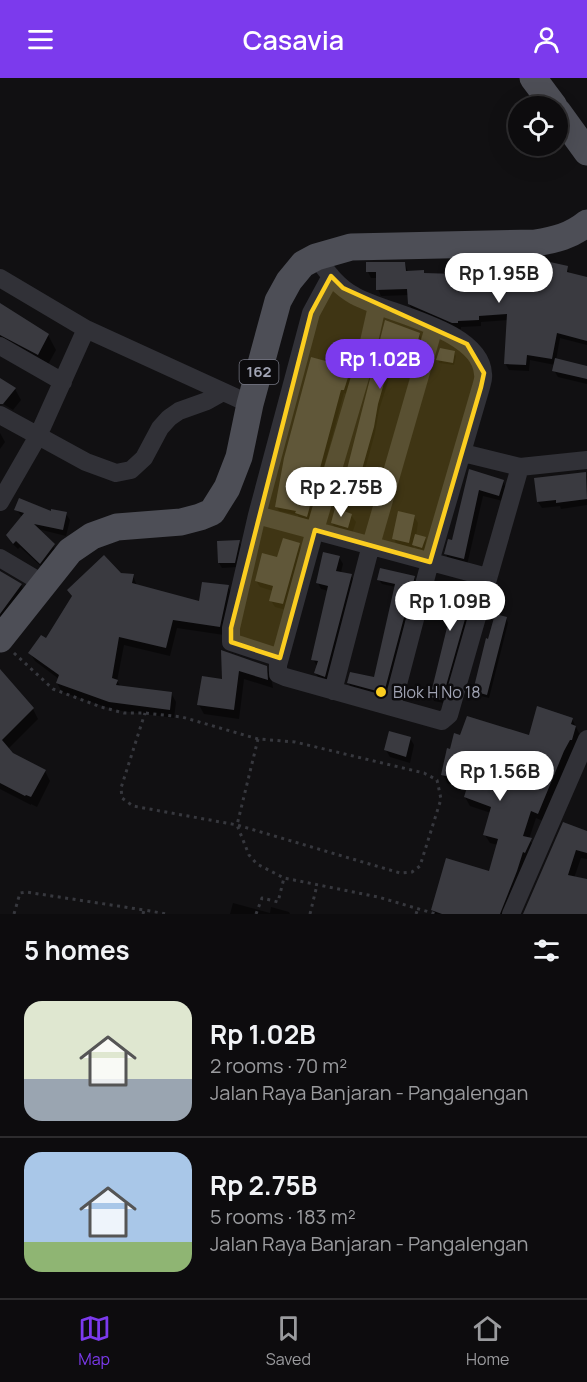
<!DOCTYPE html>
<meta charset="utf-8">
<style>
body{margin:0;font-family:Manrope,sans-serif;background:#1b1a1c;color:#f1f3f6;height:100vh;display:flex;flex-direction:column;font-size:22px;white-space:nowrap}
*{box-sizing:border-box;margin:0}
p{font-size:20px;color:#9a9b9e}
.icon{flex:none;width:33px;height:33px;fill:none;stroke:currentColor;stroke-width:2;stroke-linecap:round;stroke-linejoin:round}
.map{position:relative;height:836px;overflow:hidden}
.panel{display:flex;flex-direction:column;background:#0d0c0e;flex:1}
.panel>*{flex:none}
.fabs{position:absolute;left:508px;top:18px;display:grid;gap:12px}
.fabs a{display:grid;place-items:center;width:60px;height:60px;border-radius:50%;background:#0d0c0e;box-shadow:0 6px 24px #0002,0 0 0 2px #2d2c2e;font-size:30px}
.price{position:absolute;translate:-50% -51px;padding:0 14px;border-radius:21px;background:#fff;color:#222;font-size:20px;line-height:39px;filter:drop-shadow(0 2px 3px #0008)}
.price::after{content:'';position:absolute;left:50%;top:36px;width:18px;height:14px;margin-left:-9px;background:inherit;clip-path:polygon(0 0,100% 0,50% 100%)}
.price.on{background:#7c3aed;color:#fff}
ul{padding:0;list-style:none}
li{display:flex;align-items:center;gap:18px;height:150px;padding:0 24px}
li+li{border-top:2px solid #2d2c2e}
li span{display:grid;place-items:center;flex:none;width:168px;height:120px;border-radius:18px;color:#555}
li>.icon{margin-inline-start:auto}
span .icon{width:72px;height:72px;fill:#fffc;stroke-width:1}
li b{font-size:26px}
h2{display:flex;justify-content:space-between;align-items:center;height:72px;padding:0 24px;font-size:26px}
header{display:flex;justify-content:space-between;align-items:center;height:78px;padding:0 24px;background:#7c3aed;color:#fff;font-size:27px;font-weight:600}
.menu{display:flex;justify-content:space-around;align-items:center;height:84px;border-top:2px solid #2d2c2e;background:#0d0c0e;font-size:16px;color:#9a9b9e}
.menu a{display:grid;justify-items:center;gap:3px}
.menu .on{color:#7c3aed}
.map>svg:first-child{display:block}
.shadow{fill:#0007}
.building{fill:#3a3a40}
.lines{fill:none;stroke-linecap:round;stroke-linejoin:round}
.path{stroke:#37383e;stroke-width:3;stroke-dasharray:3 4.5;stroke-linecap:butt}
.street{stroke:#313137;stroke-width:18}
.primary{stroke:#4d4e56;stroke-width:27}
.marked{fill:#fbcd20;fill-opacity:0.2;stroke:#fbcd20;stroke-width:4.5;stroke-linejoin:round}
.poi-dot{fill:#fbcd20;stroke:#0c0b0d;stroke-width:2}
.labels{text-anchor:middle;stroke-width:5;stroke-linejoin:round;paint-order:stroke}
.shield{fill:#0c0b0d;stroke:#747682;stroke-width:1.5}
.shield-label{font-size:15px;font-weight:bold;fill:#a1a4b4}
.poi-label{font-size:16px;fill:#a1a4b4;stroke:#0c0b0d;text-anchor:start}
</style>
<header><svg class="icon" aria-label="menu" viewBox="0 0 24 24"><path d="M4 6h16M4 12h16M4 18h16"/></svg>Casavia<svg class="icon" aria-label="person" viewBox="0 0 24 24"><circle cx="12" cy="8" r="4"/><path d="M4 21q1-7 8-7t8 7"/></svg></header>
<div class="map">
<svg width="587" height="836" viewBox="0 0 587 836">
<rect width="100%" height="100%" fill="#111012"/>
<path class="shadow" d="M405,185l3,9 17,3 32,1 16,-7 3,6 2,14 66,2 23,-23 4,7 16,4v66l-27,-7 -4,22 31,7v17l-29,-7 -4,-7 1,-5 -25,-5 -1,11 -20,-1 -4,-7 3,-43 -27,2v4l-20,1v2h-4l-44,-18 -4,-7v-9l-28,1 -3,-7v-11h-7l-3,-6z
M0,227l48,30 8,15 -10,18 -46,-16z
M419,256l3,5 -9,31 -20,-4 -14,44 -4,23 -12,44 2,2 -3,10 -14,-3 -2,-5 30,-114z
M454,274l2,4 -2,9 -15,-2 -1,-3z
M350,291l3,5 -6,20 -3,-1 -35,128 -10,-3 -1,-3 -19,-4 -3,-5z
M0,302l15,9 6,11 -8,10 -13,-8z
M0,355l5,9 -5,7z
M470,393l33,10 3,7 -3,13 -20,-5 -16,69 -18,-5 -3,-6 8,-13z
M585,396l2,3v28l-26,4 -1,-3 -18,2 -4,-6 -2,-22z
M16,431l50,5 4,6 -4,16 -28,-7 20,23 -14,17 -24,-22 -2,2 -7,-7 11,-25z
M351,437l5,7 -4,12 -16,-4 -4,-7z
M414,438l4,7 -2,13 9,2 1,3 -2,9 -8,-2 -2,-3 -1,4 -15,-3 -4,-7z
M218,464h21l3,5 -5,20 -15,1 -3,-5z
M299,467l3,6 -16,59 -11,-3 -4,-6 2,-10 -13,-4 -4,-6 22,-22z
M339,479l4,7 -2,8 10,4 4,6 -26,100 -10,-2 -3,-7 1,-7 -4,-7 16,-68 -8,-2 -3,-6z
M0,495l21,12 5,9 -26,34z
M121,496l12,2 4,10 63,17 28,-16 5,8 -9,40 -47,-7 -7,28 -46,-11 -7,36 4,6 50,6 5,9 -2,16 -59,-8 -53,-18 -5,-9 2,-4 -24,-18 -5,-8 16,-13 27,-42 -5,-8z
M414,499l2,5 -30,115 -35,-10 -3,-5 28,-3 20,-92 -14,-3 -3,-4z
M471,510l3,4 -2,11 -28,100 -10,-2 -2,-4 23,-95 -18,-2 -3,-4z
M506,540l2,5 -19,75 -12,-3 -2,-4z
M222,574l44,15 5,9 2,12 -29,-9 -5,40 -35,-5 -5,-9 24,-24z
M0,597l33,34 5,10 -30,30 4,6 33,16 5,10 -13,26 -6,-3v1l-31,-16z
M572,641l8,16 -37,86 -7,-3 -7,21 6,9 -28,66h-75l11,-35 47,-6 8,-28 -8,-2 -5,-8 6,-22 -21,-7 -5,-9 4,-9 -21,-4 -5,-9z
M410,660l4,7 -4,18 -20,-6 -4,-7z
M587,752v29l-6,-1 -7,20 13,3v33h-62z
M233,825l37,10 1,-6 18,5 1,2h-60z"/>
<path class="building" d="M366,184h39l1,9 18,-1v3l32,1 -1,-5 18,-2 2,20 49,-2 19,4 7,-27 18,4 -1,6 20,5v64l-30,-8 -5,26 -25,-4 -1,10 -22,-1 3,-50 -28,2v4l-21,1v2h-6l-44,-19 -1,-15 -31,1v-18h-10z
M0,225l49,31 -11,21 -38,-20z
M385,242l35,13 -9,33 -21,-4 -12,42 -4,23 -13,46h2l-3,12 -16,-4z
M440,270l15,3 -2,12 -17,-3z
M311,279l40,11 -7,22h-3l-34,127 -12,-4 1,-2 -21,-4 9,-49z
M555,280l32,8v13l-35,-8z
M0,300l16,10 -13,16h-3z
M469,391l35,11 -5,16 -20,-6 -15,69 -20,-5 4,-15 4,1z
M586,394l1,27 -31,4v-3l-19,2 -3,-24z
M19,420l32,13v-2l16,3 -4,18 -29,-6 21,20 -15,20 -24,-23 -3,3 -7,-9 18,-22 -10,-3z
M335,430l17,6 -4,14 -17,-5z
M398,433l17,4 -6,28 -17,-4z
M415,456l11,3 -4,11 -10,-3z
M283,460l17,5 -17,61 -14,-3 4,-15 -18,-5 7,-28 15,4z
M240,462l-5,23h-17l-1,-22z
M323,474l17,4 -4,15 16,3 -27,103 -11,-4 4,-12 -7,-1 17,-74 -12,-3z
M104,477l17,18 13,1 -2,9 67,18 3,-19 27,3 -9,42 -47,-7 -7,28 -47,-11 -7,41 6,2 -2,5 56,7 -2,18 -61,-8 -53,-19 3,-8 -31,-22 13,-18 5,3 26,-42 -5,-6z
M380,490l35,8 -31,117 -37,-10 3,-11 24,5 21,-93 -18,-4z
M0,493l22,13 -22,30z
M436,504l36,5 -1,11 -29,102 -12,-3 24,-98 -21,-3z
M495,536l12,3 -20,78 -14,-4 13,-53 2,1z
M221,572l46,16 1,14 -29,-9 -5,39 -37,-5 5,-29 20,3z
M0,591l34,39 -32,32 11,13 33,17 -15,27 -5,-2 -1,1 -25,-13z
M537,628l36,12 -2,6 5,2 -4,14h-2l-6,11 -26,63 -7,-3 -8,25 9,2 -7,15 -2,-1 -6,19 -17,43h-58l-11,-4 15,-52 43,13 9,-32 -15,-4 8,-28 -27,-10 5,-16 -28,-6 6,-27 3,1 4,-16 6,2 7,-19 62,19z
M389,653l22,6 -5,20 -22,-7z
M563,744l24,9v22l-11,-3 -8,25 19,4v35h-64z"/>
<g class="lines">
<path class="path" d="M14,575l39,36 48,18 23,6h21l37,4 76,22 37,3 129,31 13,7 4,19 -21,67 -8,6 -12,1 -163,-48 -104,-19 -11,-8 -1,-10 24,-75
M258,661l-21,86 12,30 8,9 27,14 94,19 58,17
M475,675l32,9 45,18
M467,705l29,11 11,-32
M14,836l6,-21 6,-1 118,18
M143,836l1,-4 23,4
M256,836l6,-16 16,4 6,-24
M310,836l7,-29
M416,836l2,-6"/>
<path class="street" d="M316,179c11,15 22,30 39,39 32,18 126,33 128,78 1,4 -1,9 -2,13l-51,175 -38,145
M0,200l86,51 164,75
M377,228l-13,58 -49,166 -37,135v9l7,3 157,44 7,-6 71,-248 67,-7
M0,268l63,36
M0,337l86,47 30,11 15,-3 13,-12 16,-30 9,-10 10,-7 28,-10 16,-9
M463,375l57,14
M0,424l38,-66 48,-107
M257,437l230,62
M0,480l44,26
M280,580l-49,-16v-14l26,-113 54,-202 20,-37
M333,613l38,-146 63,-218
M511,836l76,-175"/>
<path class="primary" d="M533,0l21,28
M558,34l29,40
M0,561l70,-88 22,-15 25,-9 64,-5 19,-5 12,-5 15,-24 12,-31 11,-53 28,-103 11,-20 14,-17 13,-7 35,-10 184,-4c20,-3 36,-7 52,-20"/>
</g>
<path class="marked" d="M331,198l12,12 124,56 17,29 -3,14 -51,175 -115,-32 -35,128 -49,-16v-14l80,-315z"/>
<circle class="poi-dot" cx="381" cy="614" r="6"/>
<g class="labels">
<rect class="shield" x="239.5" y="282" width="39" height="24" rx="4.5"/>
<g class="shield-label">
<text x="259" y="299">162</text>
</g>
<g class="poi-label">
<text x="393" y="620">Blok H No 18</text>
</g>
</g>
</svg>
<div class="fabs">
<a><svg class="icon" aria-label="locate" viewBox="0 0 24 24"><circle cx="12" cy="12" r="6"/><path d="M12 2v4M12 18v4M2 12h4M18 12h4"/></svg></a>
</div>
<b class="price" style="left:499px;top:226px">Rp 1.95B</b>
<b class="price on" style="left:380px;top:312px">Rp 1.02B</b>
<b class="price" style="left:341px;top:440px">Rp 2.75B</b>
<b class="price" style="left:450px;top:554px">Rp 1.09B</b>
<b class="price" style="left:500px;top:724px">Rp 1.56B</b>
</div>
<section class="panel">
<h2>5 homes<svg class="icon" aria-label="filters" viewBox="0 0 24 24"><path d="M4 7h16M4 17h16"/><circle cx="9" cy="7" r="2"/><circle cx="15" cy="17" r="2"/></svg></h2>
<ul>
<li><span style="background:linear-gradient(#dfe7d0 65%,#9aa5b1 0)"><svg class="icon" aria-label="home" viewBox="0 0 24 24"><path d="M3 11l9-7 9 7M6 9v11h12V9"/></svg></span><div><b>Rp 1.02B</b><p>2 rooms · 70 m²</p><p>Jalan Raya Banjaran - Pangalengan</p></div></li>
<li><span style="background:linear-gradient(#a9c7e8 75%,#8fb573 0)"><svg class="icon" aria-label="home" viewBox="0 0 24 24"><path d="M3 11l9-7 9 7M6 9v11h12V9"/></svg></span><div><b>Rp 2.75B</b><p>5 rooms · 183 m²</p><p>Jalan Raya Banjaran - Pangalengan</p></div></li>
</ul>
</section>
<nav class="menu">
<a class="on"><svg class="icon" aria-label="map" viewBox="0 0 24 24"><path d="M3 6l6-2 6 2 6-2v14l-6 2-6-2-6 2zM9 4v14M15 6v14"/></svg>Map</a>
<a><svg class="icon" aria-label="saved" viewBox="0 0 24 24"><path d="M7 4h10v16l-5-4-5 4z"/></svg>Saved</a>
<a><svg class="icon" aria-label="home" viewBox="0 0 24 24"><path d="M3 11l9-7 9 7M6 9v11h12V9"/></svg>Home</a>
</nav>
